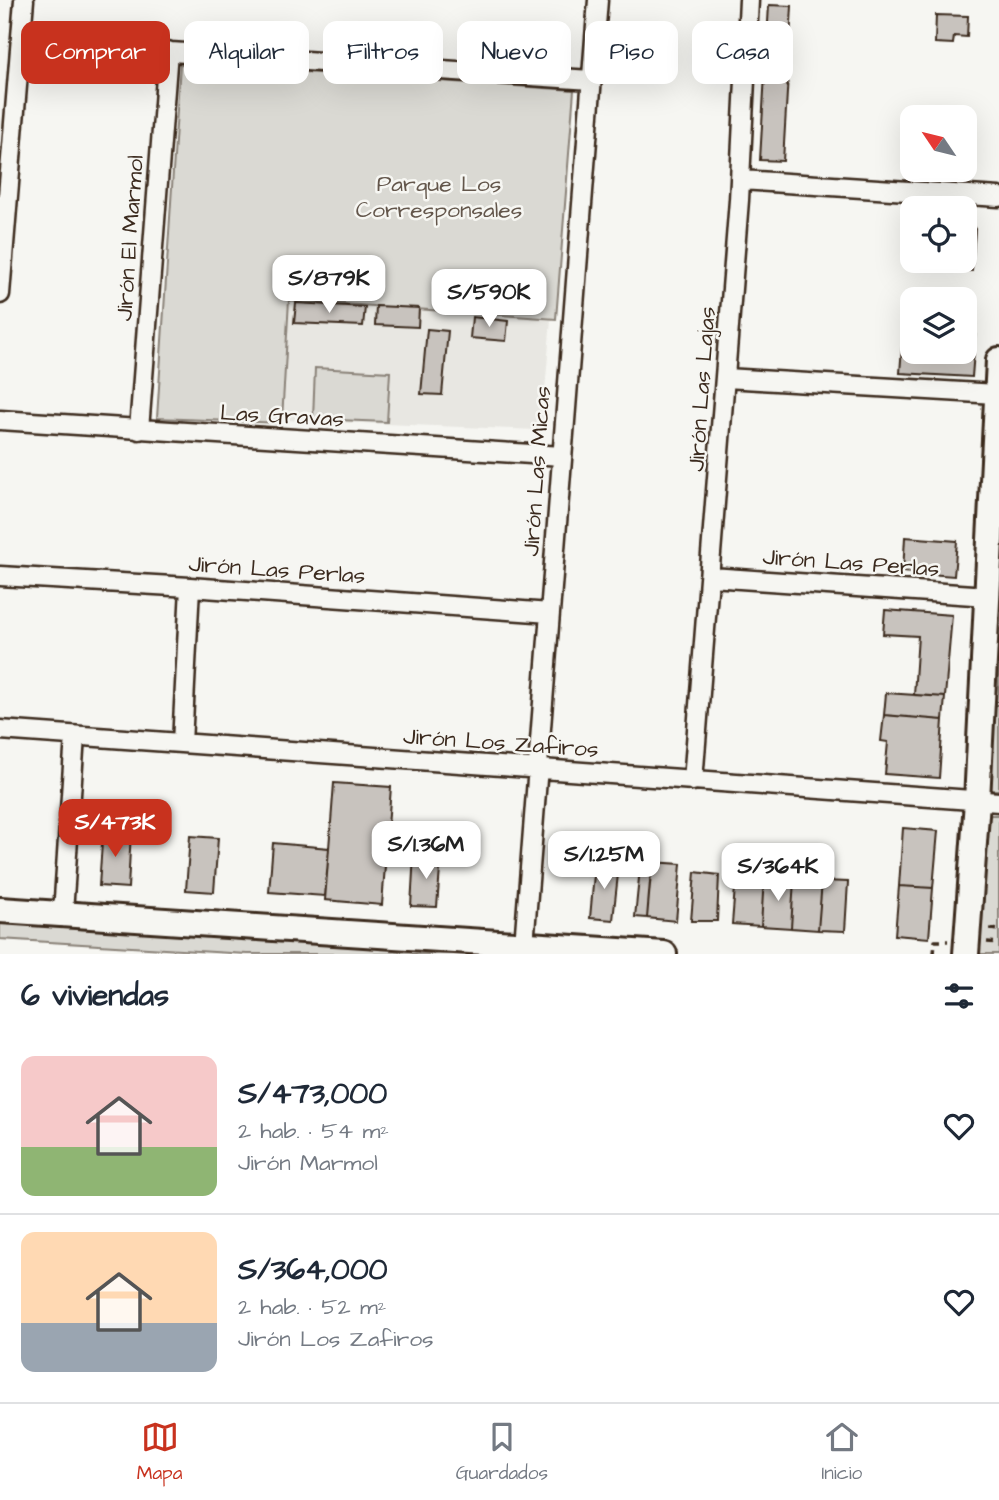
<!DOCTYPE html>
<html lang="es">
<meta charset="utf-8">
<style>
body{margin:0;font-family:"Architects Daughter",sans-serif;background:#f2f2f3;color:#1f2937;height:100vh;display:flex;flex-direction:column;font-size:26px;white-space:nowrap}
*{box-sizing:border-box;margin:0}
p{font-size:23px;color:#747a83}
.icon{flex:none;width:38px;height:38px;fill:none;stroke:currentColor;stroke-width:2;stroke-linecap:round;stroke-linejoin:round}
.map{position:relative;height:954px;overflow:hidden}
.drawer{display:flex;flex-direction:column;background:#fff;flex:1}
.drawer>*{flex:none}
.guide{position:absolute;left:21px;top:21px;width:957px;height:63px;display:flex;gap:14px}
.needle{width:46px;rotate:305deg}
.fabs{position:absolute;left:900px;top:105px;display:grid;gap:14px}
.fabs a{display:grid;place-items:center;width:77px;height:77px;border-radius:14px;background:#fff;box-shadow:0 7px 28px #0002;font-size:35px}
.price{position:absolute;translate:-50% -60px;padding:0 16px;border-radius:14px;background:#fff;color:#222;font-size:23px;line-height:46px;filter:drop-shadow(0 2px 4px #0008)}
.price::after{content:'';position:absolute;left:50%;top:42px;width:21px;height:16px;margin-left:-10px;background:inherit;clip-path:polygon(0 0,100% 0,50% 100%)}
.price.current{background:#c8321e;color:#fff}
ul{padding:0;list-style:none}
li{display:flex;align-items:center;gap:21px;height:175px;padding:0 21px}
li+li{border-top:2px solid #e0e1e3}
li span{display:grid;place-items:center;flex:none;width:196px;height:140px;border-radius:14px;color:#555}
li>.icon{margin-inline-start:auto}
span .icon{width:84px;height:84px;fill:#fffc;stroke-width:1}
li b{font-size:30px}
h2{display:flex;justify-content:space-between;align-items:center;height:84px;padding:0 21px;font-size:30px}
.chip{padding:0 24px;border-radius:14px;background:#fff;box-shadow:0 7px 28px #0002;font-size:24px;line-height:63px}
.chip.current{background:#c8321e;color:#fff}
.tab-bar{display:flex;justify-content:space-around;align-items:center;height:98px;border-top:2px solid #e0e1e3;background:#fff;font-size:19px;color:#747a83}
.tab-bar a{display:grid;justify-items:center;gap:4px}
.tab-bar .current{color:#c8321e}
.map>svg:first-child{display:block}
.built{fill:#e8e7e2}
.green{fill:#dad9d3;stroke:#8a8278;stroke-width:2}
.building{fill:#c8c3be;stroke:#3b2a1e;stroke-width:2}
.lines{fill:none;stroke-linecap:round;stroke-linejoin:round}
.street-casing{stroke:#3b2a1e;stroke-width:23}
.secondary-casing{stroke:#3b2a1e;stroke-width:30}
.path{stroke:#3b2a1e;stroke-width:3.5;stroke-dasharray:7 5;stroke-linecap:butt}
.street{stroke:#f6f6f2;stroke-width:18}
.secondary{stroke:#f6f6f2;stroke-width:24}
.labels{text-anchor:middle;stroke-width:5;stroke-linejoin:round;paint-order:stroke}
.park-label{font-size:23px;fill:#63564b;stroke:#f6f6f2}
.street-label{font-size:23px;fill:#3b2a1e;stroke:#f6f6f2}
</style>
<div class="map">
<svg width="999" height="954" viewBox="0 0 999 954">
<rect width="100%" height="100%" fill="#f6f6f2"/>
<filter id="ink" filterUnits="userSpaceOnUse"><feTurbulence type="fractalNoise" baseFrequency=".0143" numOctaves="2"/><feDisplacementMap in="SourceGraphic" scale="14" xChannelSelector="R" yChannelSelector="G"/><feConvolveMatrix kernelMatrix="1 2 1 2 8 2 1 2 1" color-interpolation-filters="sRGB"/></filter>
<g filter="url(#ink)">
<path class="built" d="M289,300l262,19 -9,108 -5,3 -255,-10z"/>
<path class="green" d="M180,64l394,26 -18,229 -267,-19 -7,120 -2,3 -123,-5z
M315,368l75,4 -3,50 -74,-3z
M999,601v189h-8l-4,-6z
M991,815h8v139h-24l11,-132z
M0,921l465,33h-218l-247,-15z"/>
<path class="building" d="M769,5l23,1 -9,155 -23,-1z
M936,15l32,1 -1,21 -13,-1 -1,8 -18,-1z
M964,221h5l6,8 -3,42 -32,-2 1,-8h23z
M296,303l69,4 -2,19 -69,-3z
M376,306l43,2 -1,19 -43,-2z
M472,317l36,4 -2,20 -36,-3z
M964,324l12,1 -2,26h-10z
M427,329l21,2 -6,64 -21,-1z
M902,347h10v5l62,-1 -2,26 -72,-4z
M905,537l52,4 -3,35 -51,-4z
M885,610l67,5 -7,82 -31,-2 4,-59 -35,-2z
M886,693l59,4 -2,23 -59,-5z
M884,715l59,5 -4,58 -54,-4 3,-32 -7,-1z
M334,783l57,4 -9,118 -57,-5z
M903,828l35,3 -5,57 -34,-2z
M103,829l28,2 -3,57 -29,-2z
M190,836l28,2 -4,54 -28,-2z
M273,843l56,5 -4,48 -56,-4z
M414,854l27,2 -4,51 -26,-1z
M652,862l29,2 -5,57 -29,-3z
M595,863l24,2 -6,55 -23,-2z
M640,868l11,1 -4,49 -12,-1z
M695,872l24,3 -2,46h-26z
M736,875l28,2 -3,49 -29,-2z
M764,877l30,2 -3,49 -30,-2z
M794,879l28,2 -4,49 -27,-2z
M822,881l26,1 -3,49 -27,-1z
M899,886l34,2 -4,50 -34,-3z"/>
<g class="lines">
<g class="street-casing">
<path id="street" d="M22,42l569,38
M741,180l258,17
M0,294l24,-294
M726,378l270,16
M0,420l562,36
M139,430l29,-379
M0,576l190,11 360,26
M711,577l277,19
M0,730l999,72
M182,743l8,-156
M693,781l46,-581 10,-200
M63,913l12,-177
M524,945l74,-945"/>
</g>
<g class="secondary-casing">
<path id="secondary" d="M0,910l664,44
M966,954l11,-153 22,-441"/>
</g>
<path class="path" d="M990,929l9,1
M987,942l12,1
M934,954l1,-13h13"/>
<use href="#street" class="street"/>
<use href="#secondary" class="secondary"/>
</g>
</g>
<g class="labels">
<g class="park-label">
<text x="439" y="191">Parque Los<tspan x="439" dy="26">Corresponsales</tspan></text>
</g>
<g class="street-label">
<text transform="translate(129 238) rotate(-86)" y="8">Jirón El Marmol</text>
<text transform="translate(701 389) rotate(-86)" y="8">Jirón Las Lajas</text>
<text transform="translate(282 415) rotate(3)" y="8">Las Gravas</text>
<text transform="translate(536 471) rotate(-86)" y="8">Jirón Las Micas</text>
<text transform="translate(851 562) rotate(4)" y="8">Jirón Las Perlas</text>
<text transform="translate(277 569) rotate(4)" y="8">Jirón Las Perlas</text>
<text transform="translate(501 742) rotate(4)" y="8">Jirón Los Zafiros</text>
</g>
</g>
</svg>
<div class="fabs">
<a><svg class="needle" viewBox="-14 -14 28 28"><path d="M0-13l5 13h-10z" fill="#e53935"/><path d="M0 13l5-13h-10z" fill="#747a83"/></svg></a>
<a><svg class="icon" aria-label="locate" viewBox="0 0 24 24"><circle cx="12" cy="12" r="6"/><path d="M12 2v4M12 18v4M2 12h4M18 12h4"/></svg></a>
<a><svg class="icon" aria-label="layers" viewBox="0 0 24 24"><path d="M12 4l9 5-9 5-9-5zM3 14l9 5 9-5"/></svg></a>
</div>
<b class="price" style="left:329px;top:315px">S/879K</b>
<b class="price" style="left:489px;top:329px">S/590K</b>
<b class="price current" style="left:115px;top:859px">S/473K</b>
<b class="price" style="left:426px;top:881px">S/1.36M</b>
<b class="price" style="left:604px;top:891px">S/1.25M</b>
<b class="price" style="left:778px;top:903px">S/364K</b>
<div class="guide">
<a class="chip current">Comprar</a>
<a class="chip">Alquilar</a>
<a class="chip">Filtros</a>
<a class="chip">Nuevo</a>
<a class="chip">Piso</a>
<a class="chip">Casa</a>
</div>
</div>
<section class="drawer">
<h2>6 viviendas<svg class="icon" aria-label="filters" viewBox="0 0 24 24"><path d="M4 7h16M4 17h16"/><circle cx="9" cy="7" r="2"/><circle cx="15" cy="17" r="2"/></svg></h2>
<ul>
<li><span style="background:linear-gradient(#f6c9c9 65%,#8fb573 0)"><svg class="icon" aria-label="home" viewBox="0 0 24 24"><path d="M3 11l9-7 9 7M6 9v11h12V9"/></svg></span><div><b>S/473,000</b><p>2 hab. · 54 m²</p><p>Jirón Marmol</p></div><svg class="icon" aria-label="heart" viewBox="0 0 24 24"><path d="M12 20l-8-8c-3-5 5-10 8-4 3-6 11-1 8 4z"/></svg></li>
<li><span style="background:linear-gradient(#ffd9b3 65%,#9aa5b1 0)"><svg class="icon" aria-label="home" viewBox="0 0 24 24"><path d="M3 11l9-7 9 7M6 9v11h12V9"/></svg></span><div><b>S/364,000</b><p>2 hab. · 52 m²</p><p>Jirón Los Zafiros</p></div><svg class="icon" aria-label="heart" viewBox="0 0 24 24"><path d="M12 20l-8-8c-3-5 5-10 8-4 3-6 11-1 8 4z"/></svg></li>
</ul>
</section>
<nav class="tab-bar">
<a class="current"><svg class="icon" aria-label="map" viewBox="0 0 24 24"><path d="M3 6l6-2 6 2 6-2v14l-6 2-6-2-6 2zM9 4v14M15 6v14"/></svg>Mapa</a>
<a><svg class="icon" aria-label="saved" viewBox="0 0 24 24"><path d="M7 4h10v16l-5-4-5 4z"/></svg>Guardados</a>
<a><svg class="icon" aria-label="home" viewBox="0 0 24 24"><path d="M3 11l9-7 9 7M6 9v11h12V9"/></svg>Inicio</a>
</nav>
